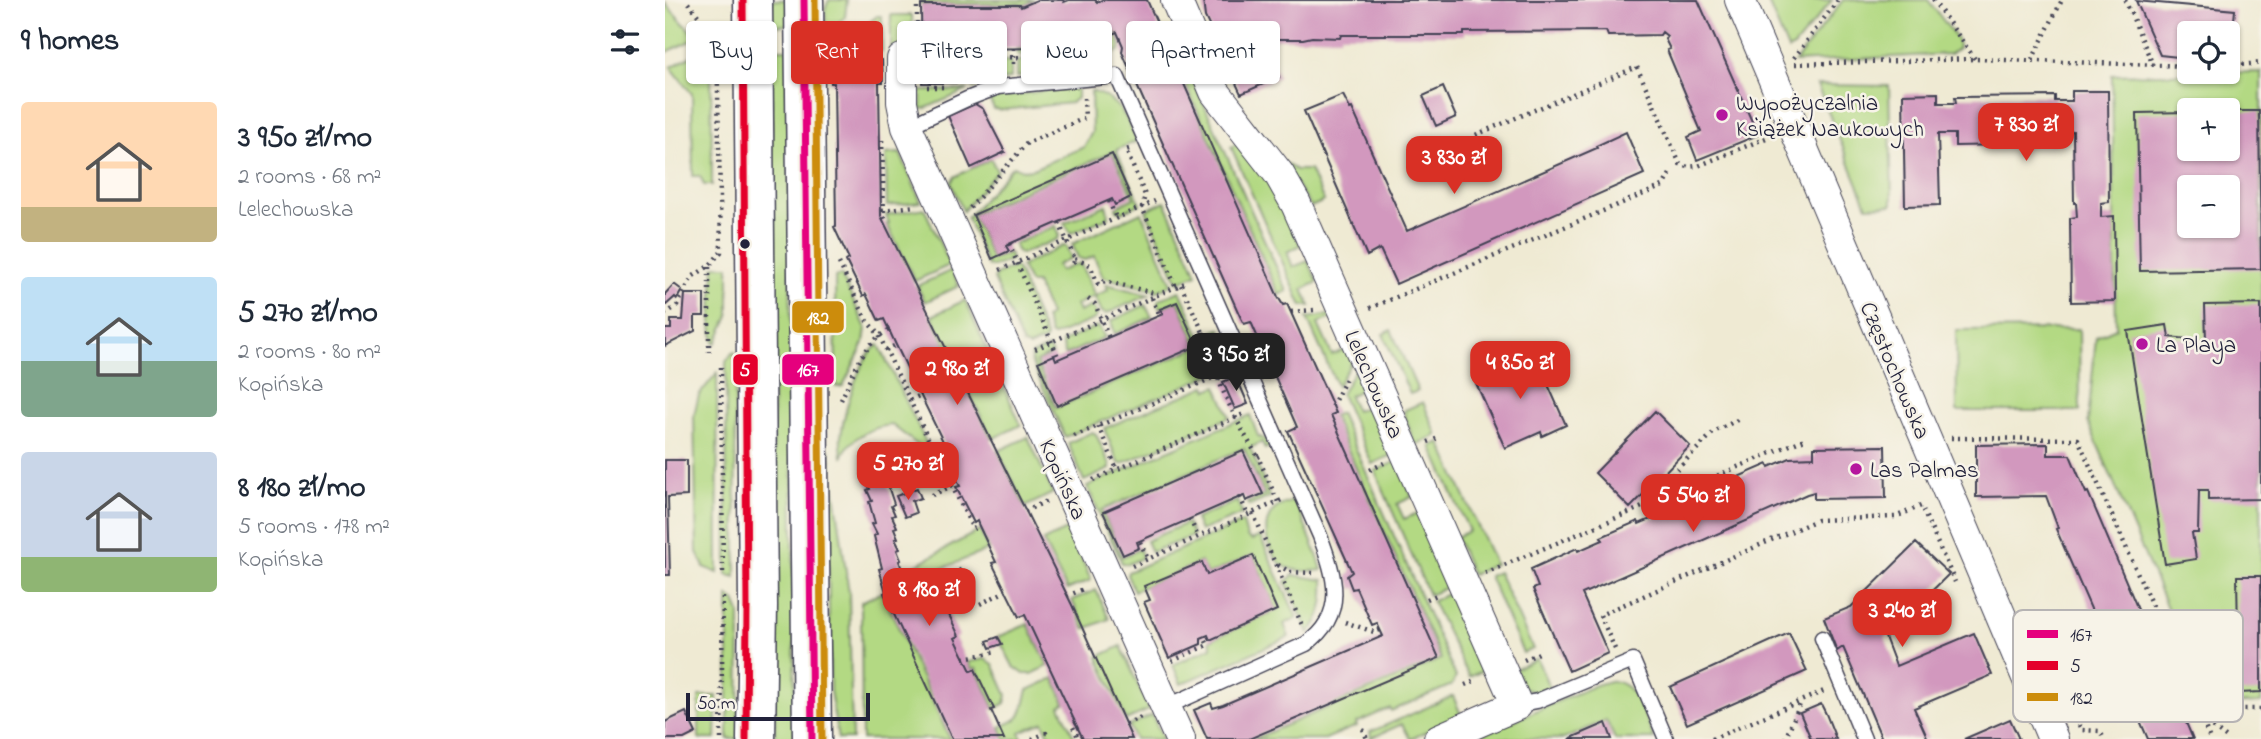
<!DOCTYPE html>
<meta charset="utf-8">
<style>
body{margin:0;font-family:"Indie Flower",sans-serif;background:#f6f6f7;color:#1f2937;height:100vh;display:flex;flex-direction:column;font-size:26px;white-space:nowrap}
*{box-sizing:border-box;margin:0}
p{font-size:23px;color:#747a83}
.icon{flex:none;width:38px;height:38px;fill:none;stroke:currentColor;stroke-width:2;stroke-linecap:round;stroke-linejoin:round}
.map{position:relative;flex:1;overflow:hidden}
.side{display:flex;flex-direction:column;background:#fff;width:665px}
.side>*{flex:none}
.banner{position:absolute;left:21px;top:21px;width:665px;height:63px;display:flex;gap:14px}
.fabs{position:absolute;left:1512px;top:21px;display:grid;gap:14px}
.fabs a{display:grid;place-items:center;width:63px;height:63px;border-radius:7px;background:#fff;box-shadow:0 2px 5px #0004;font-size:35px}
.scale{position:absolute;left:21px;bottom:18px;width:184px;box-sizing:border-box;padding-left:7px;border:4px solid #22223b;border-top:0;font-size:19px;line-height:24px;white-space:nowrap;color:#22223b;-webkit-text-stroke:5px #f7f3e8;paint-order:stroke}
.price{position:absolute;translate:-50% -60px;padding:0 16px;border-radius:14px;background:#d93025;color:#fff;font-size:23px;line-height:46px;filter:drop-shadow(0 2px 4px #0008)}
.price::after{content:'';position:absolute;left:50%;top:42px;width:21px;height:16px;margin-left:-10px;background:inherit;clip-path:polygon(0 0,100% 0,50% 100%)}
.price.on{background:#222;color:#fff}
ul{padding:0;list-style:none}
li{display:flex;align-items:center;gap:21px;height:175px;padding:0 21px}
li span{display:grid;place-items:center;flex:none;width:196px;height:140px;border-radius:7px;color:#555}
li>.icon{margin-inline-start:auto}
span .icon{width:84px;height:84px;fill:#fffc;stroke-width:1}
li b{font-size:30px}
h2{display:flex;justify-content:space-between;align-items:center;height:84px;padding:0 21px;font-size:30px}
.pill{padding:0 24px;border-radius:7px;background:#fff;box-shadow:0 2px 5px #0004;font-size:24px;line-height:63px}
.pill.on{background:#d93025;color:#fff}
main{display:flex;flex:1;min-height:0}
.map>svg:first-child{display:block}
.green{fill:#b3d983;stroke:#6a7e5f;stroke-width:2;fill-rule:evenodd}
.building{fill:#d298be;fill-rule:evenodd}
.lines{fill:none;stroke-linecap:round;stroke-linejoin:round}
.service-casing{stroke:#414052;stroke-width:17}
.minor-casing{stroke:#414052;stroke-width:32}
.primary-casing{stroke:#414052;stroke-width:41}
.path{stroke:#414052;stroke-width:4.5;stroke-dasharray:2 5;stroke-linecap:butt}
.service{stroke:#fff;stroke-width:14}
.minor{stroke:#fff;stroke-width:30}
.primary{stroke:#fff;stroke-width:38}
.bus-1-casing{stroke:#f7f3e8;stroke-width:12}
.bus-2-casing{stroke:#f7f3e8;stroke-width:12}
.bus-3-casing{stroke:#f7f3e8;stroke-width:12}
.bus-1{stroke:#e5007d;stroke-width:7}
.bus-2{stroke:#e4002b;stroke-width:7}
.bus-3{stroke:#cc8c0c;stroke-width:7}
.poi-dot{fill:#b5179e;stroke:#f7f3e8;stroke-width:2.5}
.bus-dot{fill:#22223b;stroke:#f7f3e8;stroke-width:2.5}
.labels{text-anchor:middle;stroke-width:5;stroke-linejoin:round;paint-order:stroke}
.poi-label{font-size:23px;fill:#22223b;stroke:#f7f3e8;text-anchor:start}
.street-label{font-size:23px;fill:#22223b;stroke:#f7f3e8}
.key{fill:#f7f3e8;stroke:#b7b4b4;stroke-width:2}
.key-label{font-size:19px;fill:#22223b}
.line-badge{stroke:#f7f3e8;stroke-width:2.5}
.badge-label{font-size:19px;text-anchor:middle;font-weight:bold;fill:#fff}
</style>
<main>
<section class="side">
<h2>9 homes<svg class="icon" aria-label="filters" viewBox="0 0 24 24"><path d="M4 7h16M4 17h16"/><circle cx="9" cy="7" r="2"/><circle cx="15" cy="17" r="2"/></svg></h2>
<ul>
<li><span style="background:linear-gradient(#ffd9b3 75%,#c2b280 0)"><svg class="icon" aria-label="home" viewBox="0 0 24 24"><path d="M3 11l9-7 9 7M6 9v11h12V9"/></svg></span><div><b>3 950 zł/mo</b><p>2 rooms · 68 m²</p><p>Lelechowska</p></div></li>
<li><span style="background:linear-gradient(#bfe0f5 60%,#7fa58c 0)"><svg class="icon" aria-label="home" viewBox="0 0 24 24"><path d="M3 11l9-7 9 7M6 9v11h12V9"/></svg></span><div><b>5 270 zł/mo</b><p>2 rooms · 80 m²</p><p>Kopińska</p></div></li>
<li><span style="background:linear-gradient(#c9d6e8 75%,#8fb573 0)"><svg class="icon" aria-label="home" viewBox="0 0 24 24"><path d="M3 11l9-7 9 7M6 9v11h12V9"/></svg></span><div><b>8 180 zł/mo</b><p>5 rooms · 178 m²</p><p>Kopińska</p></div></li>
</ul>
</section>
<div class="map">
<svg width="1596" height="739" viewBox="0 0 1596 739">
<rect width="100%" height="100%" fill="#f7f3e8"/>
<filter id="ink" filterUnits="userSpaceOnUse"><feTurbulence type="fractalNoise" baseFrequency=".0143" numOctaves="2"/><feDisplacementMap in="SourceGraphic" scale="14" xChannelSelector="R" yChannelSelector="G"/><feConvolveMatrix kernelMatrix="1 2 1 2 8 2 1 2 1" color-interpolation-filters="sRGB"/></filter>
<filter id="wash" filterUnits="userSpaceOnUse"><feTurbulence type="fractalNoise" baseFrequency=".00686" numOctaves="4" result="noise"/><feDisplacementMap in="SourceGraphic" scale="28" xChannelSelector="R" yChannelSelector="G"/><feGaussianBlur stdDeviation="1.57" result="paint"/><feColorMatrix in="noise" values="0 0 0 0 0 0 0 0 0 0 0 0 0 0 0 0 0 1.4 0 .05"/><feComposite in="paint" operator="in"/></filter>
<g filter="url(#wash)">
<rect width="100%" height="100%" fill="#efead3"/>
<path class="green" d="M105,0h18v25l-17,1z
M164,0h18l-2,17 -12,10 -7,-1 -1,-17z
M256,0h113l-12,6 -2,-2h-99z
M1102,0h65l-38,47 -6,3z
M1178,0h85l29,39 1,9 -8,6 -155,8z
M0,3l29,32v4l-29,14z
M226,15h21l1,41h-22z
M212,16h5v35h-31l-5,-10z
M441,33l3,3 7,-3 5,12 -1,5 -5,3 -28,-1 -4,-8z
M405,35l9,17 -2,1 -60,2v-6h22z
M509,37l113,254 -8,4 -113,-255z
M41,48l5,6 1,131h-8l-4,-9h-7l-1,-82 -21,-27z
M106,49h17l7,690h-20z
M419,59l-2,6 -6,4 -59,8v-16z
M307,61h39v17l-38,10z
M1596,72v631l-53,1 -120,-282 8,-85 20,-9 -4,-253zM1524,110h39v39h-39zM1524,187h39v39h-39z
M1152,85l72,1 3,119 -25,1z
M412,87v11l-6,5 -70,7 -7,-1 -5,-10 73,-11z
M303,90l-42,18 -5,1v-18z
M426,91c27,7 36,26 46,50l-21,9 24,54 -18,8 -5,-2 -1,-3 18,-9 -22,-46 -140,62 20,46 17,-7 2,4 -1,3 -17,7 -5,-1 -21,-48 46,-52 10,4 10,-1 51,-22 8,-15z
M574,143l36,46 26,56 -14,7 6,15 15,-6 10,21 -15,7 7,17h-8l-71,-159z
M235,153l21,49 -34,4 -1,-52z
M326,159l6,12 -34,40 -12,-28 3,-6z
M616,161l15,9h14l14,31 -13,6z
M500,201l32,73 -19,8 -32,-72z
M441,205l3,12 -38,16 -7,-10z
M259,208l26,57 -35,16 -28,-57 2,-1 -3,-8z
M476,212l31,72 -14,7 -55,-14 -9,-21 -9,4 -7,-2 -6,-14z
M391,226l3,8 -1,5 -37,15 -3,-1 -4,-9z
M398,246h3l5,12 -14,7 3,6 20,-8 15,33 13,-6 -2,-6 43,11 -43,19 -4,-2 -8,-16 -18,9 3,7 13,-6 5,9 -2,4 -41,17 -3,-1 -6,-16 5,-4 -14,-32h-7l-8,-17z
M49,266h15v50l-13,27h-2l-2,-20z
M349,267l3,2 29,68 -1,3 -16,7 -6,-2 -29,-66 2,-4z
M287,270l7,16 -34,16 -8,-16z
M176,275l25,53 -2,15 -21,43 -7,1 -1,-110z
M515,291l24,53 10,-4 -3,-7 9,-4 3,6 -4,9 10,23 -164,70 -34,-76 1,-6 16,-7 4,6 -16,8 20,46 142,-61 -20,-46 -18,7 -2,-5 2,-4z
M300,300l56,125 -29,14 -60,-123z
M480,305l7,12 -37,17 -4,-13z
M669,314l1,2 -17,8 14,31 17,-7 5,10 -17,28 -30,-68z
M433,326l7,11 -40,18 -3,-13z
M1414,329l1,82h-123l-1,-81z
M726,330l27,61 -8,3 -27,-60z
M214,345l54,112 -41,-32c-19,1 -45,14 -50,33 0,-7 -2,-15 -1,-22 3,-23 18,-81 38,-91z
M70,352l1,225 -9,-2 -1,-213 6,-9z
M691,368l9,20 -16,8 7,15 16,-7 22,50 -22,10 -31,-70z
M52,373l1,200 -14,-6 -7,-15 -3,-137 5,-20z
M541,386l2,4 9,-4 13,31 -109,47 -3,-2 -13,-31v-3z
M758,402l14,33 -22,10 -11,-32 1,-3z
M675,413l116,264 -4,8 -61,26 -1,-3 -34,15 1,3 -32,13h-71l187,-80 -108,-243z
M585,415l8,21 11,5 2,5 -6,3 -3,-7 -12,6 20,49 -20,9 -3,-3 18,-8 -21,-47 -142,62 20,47 18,-8 2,9 -14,6 -6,-1 -35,-77z
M427,432l4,2 14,31v4l-26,12 -16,-38z
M363,437l25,56 -28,14 -27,-56z
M775,442l55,122 -23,11 -16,-38 13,-6 -38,-85z
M162,450h2l20,143 3,146h-14l-8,-48z
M732,461l15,36 -15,7 7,15 16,-7 32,73 -23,10 -54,-124z
M630,500l24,60 3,10c-11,1 -23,2 -34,-2 -19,-8 -30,-42 -14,-58 5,-5 14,-7 21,-10z
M572,501l5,12 -2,2 -40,16 -5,-12z
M578,522l4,15 5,3 8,-4 37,82 -13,6 5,13 -108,47 -8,-19 39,-18 -2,-7 67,-30 -24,-55 -46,20 -6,-13 -67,29 -7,-16 1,-3z
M522,523l6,12 -2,2 -40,15 -5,-11z
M403,529l23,51 -24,10 -24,-49z
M315,530l8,20 -82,33 -5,-10z
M833,572l35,77 -10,4 -34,-77z
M628,575l31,5c1,20 -1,37 -15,53l-23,-51z
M431,590l13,29 -24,10 -13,-29z
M789,591l35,77 -20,9 -37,-76z
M217,592l68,147h-88l-1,-137z
M63,596l7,5 5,12 -1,126h-11z
M363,624l20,42 -16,8h-8l-11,-8 -15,-29z
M456,646l28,64 -23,10 -28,-63z
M320,659l8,5 14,31 -2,8 -10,6 -19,-41 -4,2 -4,-8z
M872,659l13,30 -12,5 -14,-6 -9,-19z
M389,678l11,25 -5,3 15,33h-24l-8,-17 -23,10 2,7h-17l-5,-12c26,-10 21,-13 28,-37z
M945,681c27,0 35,37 44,58h-39l-9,-19 -42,19 -91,-1 123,-53z
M34,696h18l-1,43h-17z
M788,696l9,21 -52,22 -8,-15 -31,14 -1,-6z
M487,715l11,24h-28l-6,-13z"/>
<g id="blocks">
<path class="building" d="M372,0h26l1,2 5,-2h26l2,2 5,-2h45l131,297 5,8 4,-1 1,2 48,107 -5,2 108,243 -190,81h-42l-13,-29 17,-7 2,5 10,-3 160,-69 -6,-13 -5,2 -16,-37 -4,1 -5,-13 5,-4 -64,-141 9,-4 -46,-105 -7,2 -5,-10 -117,-262 1,-6 -6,-14 -8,3 -3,-4 -29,14 -7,-12 -31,15 -75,1v34h-42l-1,-78h99l1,2z
M538,0h495l60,135 -61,25 -9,-23 13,-6 -34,-81 3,-1 -5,-10 2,-3 -5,-4 -2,3 -52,1 -2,-5 -142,1v3h-123l-1,3 -28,-1 -9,2h-29v-4l-13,1 -1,5 4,1 15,35 -38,17 -36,-77z
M1471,1l99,9 -5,52 -2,-1v-28h-39v21h-2v4l-27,-3z
M165,60h52l1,23h-4l2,133 191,389 60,134h-49l-58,-124 -6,2 -27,-54 4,-1 -17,-36 -2,-5 -3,2 -18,-36 4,-1 -7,-14 4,-2 -61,-125 -12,-26 -5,2 -13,-27 -3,2 -17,-35 3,-2 -15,-32 2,-1 -2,-143h-3z
M778,87l13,30 -20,9 -13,-30z
M1407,91h36l1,111 -8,1v14l13,-1 1,85 -44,1 -1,-84 7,-1 -1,-14h-2l-1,-72 -18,1v12l-100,2v-12h-17l2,71 -35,1 -2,-112 35,-1v10h18l-1,-6 100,-1v5h17z
M678,95l7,14 2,-1 55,123 190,-83 -1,-2 30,-14 18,42 -248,110 -16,-35 -13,7 -63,-145z
M310,104l8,5 22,43 -34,16 -23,-52z
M1563,111h31l2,158 -121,2 -3,-158 52,-1v37h39zM1524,187h39v39h-39z
M447,154l19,43 -16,8 -3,-6 -103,45 -3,2 3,5 -17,8 -19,-44z
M9,284l8,6 -5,9 -2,-2 -10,9v-12z
M20,294h19v22h-9v15l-30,15v-17h6v-9h12z
M512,302l20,44 -140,60 -19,-44 16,-7 2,5 107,-46 -3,-5z
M1596,304v195l-53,1v-10h-9l-1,43h-6l4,26 -31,5 -37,-233 39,-6 2,12 37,4 -1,-36z
M868,351l33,74 -24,11 -1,-4 -36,16 -30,-67 35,-16 -1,-3z
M571,376l12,28 -13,5 -12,-27z
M990,411l35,35 -60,62 -35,-35z
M1383,444v11h22l16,38 2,-1 105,247h-45l-92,-210 2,-1 -12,-32 -70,1v-52z
M1220,446l1,52 -72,1v-7l-7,2 -225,100 26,59 -39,18 -36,-82 5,-2 -7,-18 46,-21 1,3 25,-11 -2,-3 37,-16 1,3 24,-10 -2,-3 37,-16 1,3 23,-10v-4l46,-20 1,3 21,-9 24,-1v-10z
M578,451l20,43 -17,7 -2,-5 -4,1 -103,45 2,6 -16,7 -20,-43z
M220,459l4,10 -3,2 4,11 -3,1 7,21 -3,2 4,9 -3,1 5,11 -3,1 4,10 -3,1 5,10 -3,1 4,10 -2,1 4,11h-2l5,11 23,-11 30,64 -4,2 16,33 4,-2 19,40 -3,1 13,29h-52l-68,-146 2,-1 -7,-23 3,-1 -8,-32 3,-2 -5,-10 3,-1 -6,-21 3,-1 -5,-11 3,-1 -4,-9 3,-2 -4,-10z
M0,460h22v36l-19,1 2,78h-5z
M252,488l4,10 -9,3 4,12 -11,4 -9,-21z
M1251,543l33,31 -64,63 11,29 78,-33 18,42 -78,33 14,31h-46l-39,-92 -6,4 -13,-33 27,-11z
M588,555l24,55 -67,30 -2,-5 -7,3v6l-32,14 -25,-56 6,-2 -6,-14 58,-24 5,13z
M1572,576h24v116l-22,1z
M1124,633l18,38 -120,53 -17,-37z
M333,637l4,7 -12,4 -3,-7z
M1156,704l5,10 10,25h-25l-11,-26z
M21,712l10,21 -12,6h-19v-17z
M1345,719l9,20h-55z
M941,723l6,16h-43z"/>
</g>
</g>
<g filter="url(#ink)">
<use href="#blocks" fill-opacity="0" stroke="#414052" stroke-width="2"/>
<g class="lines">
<g class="service-casing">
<path id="service" d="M242,127l60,-28 31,-12 119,-11 203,460c15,40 28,78 -14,108l-140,63
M1157,638l42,101
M852,705l20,-4 96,-40 33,78"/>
</g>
<g class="minor-casing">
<path id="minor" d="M511,0l39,92 64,82 17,30 221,501 -78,34
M1075,0l313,739
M237,59v43l5,25 273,612"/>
</g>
<g class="primary-casing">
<path id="primary" d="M88,0l5,606 -2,133
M139,0l8,739"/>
</g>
<path class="path" d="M252,0v38
M1268,0l42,59
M1460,0l28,65
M415,44l5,12
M349,48v21
M299,52h4v6
M170,55h44
M1129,58l44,-58
M1367,60l30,-60
M1130,64l180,-5 214,7
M1563,66l33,-3
M303,79v-21l134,-2
M262,87h19
M217,140l2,76 3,7
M464,149l-3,1 19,45 -3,12 34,80
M823,172l-15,-36 164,-69 43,97 8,3 10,-1 68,-28
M444,201l7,17
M305,208l57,-65 58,-25 -1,-20
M217,210l33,-4
M394,223l16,36 -3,7
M344,244l50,115
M410,259l15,6 8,19 7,-3 53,13
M174,263l28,58 12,14 63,133
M44,267v85
M335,270l155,-69
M516,285l22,47
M487,298l7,17
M423,299l7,5 14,34
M705,308l293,-122 7,-12
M626,312l23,-2
M0,314l12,-8 15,-29 17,-11 12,-14 -4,-213 -29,-36v-3
M538,332c14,50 28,81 55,125
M370,349l152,-67
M221,350l10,-5
M56,367l2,208
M176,400c12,-25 22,-57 48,-70
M245,400l11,-5
M667,406l14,-27
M433,426l19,43
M409,436l153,-64
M1286,438l127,1 120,270h63
M763,442l13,-5
M268,448l11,-5
M595,456l-2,1 20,45
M705,470l14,-7
M428,480l153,-67
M1011,494l-12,-12 50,-50 27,-14
M267,495l20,-9 21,43 6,-3
M575,497l8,18
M360,511l22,-10
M588,513l49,112
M525,519l8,18
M475,542l8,17
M613,565l12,7 23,1
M467,566l152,-67
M820,573l322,-135
M268,581l30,-12
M402,596l19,-8
M762,599l12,-5
M315,604l26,-13
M680,622l29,10 6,-2
M950,649l-15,-34 217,-95 78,-3 26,-11 34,76
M299,658l33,-6
M859,660l15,-7
M507,661l36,-16 -4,-8
M800,685l12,-5
M1533,709l12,30
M1537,719l26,20
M411,723l-4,2 7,14
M461,724l17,-8
M1414,725l2,5 19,1 4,8
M698,729l4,10
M56,739l2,-145
M367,739l14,-6 2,6
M1047,739l112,-48
M1120,739l16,-37"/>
<use href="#service" class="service"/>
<use href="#minor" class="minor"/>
<use href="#primary" class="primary"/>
<g class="bus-1-casing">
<path id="bus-1" d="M139,0l8,739"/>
</g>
<g class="bus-2-casing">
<path id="bus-2" d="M78,0l4,606 -1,133"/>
</g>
<g class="bus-3-casing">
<path id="bus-3" d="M150,0l7,739"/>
</g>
<use href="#bus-1" class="bus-1"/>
<use href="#bus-2" class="bus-2"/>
<use href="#bus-3" class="bus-3"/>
</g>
</g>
<g class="poi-dot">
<circle cx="1057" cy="115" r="7"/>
<circle cx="1477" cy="344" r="7"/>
<circle cx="1191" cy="469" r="7"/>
</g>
<circle class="bus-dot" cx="80" cy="244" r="6"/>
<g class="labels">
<g class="poi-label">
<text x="1071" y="110">Wypożyczalnia<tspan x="1071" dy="26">Książek Naukowych</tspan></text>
<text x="1491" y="352">La Playa</text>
<text x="1205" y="477">Las Palmas</text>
</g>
<g class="street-label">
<text transform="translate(1231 370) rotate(67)" y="8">Częstochowska</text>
<text transform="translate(710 384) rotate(66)" y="8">Lelechowska</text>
<text transform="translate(399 479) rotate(66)" y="8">Kopińska</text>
</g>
</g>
<rect x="1348" y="610" width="230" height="112" rx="10" class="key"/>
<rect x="1362" y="630" width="31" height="8" fill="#e5007d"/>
<rect x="1362" y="661" width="31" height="9" fill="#e4002b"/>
<rect x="1362" y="693" width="31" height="8" fill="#cc8c0c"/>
<g class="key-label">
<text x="1405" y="641">167</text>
<text x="1405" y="672">5</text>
<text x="1405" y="704">182</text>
</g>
<g class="line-badge">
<rect x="126" y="300" width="54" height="34" rx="7" fill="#cc8c0c"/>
<rect x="116" y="353" width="54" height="33" rx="7" fill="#e5007d"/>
<rect x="67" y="353" width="27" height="33" rx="7" fill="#e4002b"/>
</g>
<g class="badge-label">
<text x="153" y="324">182</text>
<text x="143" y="376">167</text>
<text x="80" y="376">5</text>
</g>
</svg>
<div class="fabs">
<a><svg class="icon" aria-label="locate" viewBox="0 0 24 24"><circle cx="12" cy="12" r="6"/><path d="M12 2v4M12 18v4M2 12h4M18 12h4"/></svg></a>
<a>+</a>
<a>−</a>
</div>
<div class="scale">50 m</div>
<b class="price" style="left:1361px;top:163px">7 830 zł</b>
<b class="price" style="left:789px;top:196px">3 830 zł</b>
<b class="price on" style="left:571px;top:393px">3 950 zł</b>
<b class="price" style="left:855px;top:401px">4 850 zł</b>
<b class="price" style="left:292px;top:407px">2 980 zł</b>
<b class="price" style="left:243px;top:502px">5 270 zł</b>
<b class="price" style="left:1028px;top:534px">5 540 zł</b>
<b class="price" style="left:264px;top:628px">8 180 zł</b>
<b class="price" style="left:1237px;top:649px">3 240 zł</b>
<div class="banner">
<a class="pill">Buy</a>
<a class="pill on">Rent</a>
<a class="pill">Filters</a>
<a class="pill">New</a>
<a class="pill">Apartment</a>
</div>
</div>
</main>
